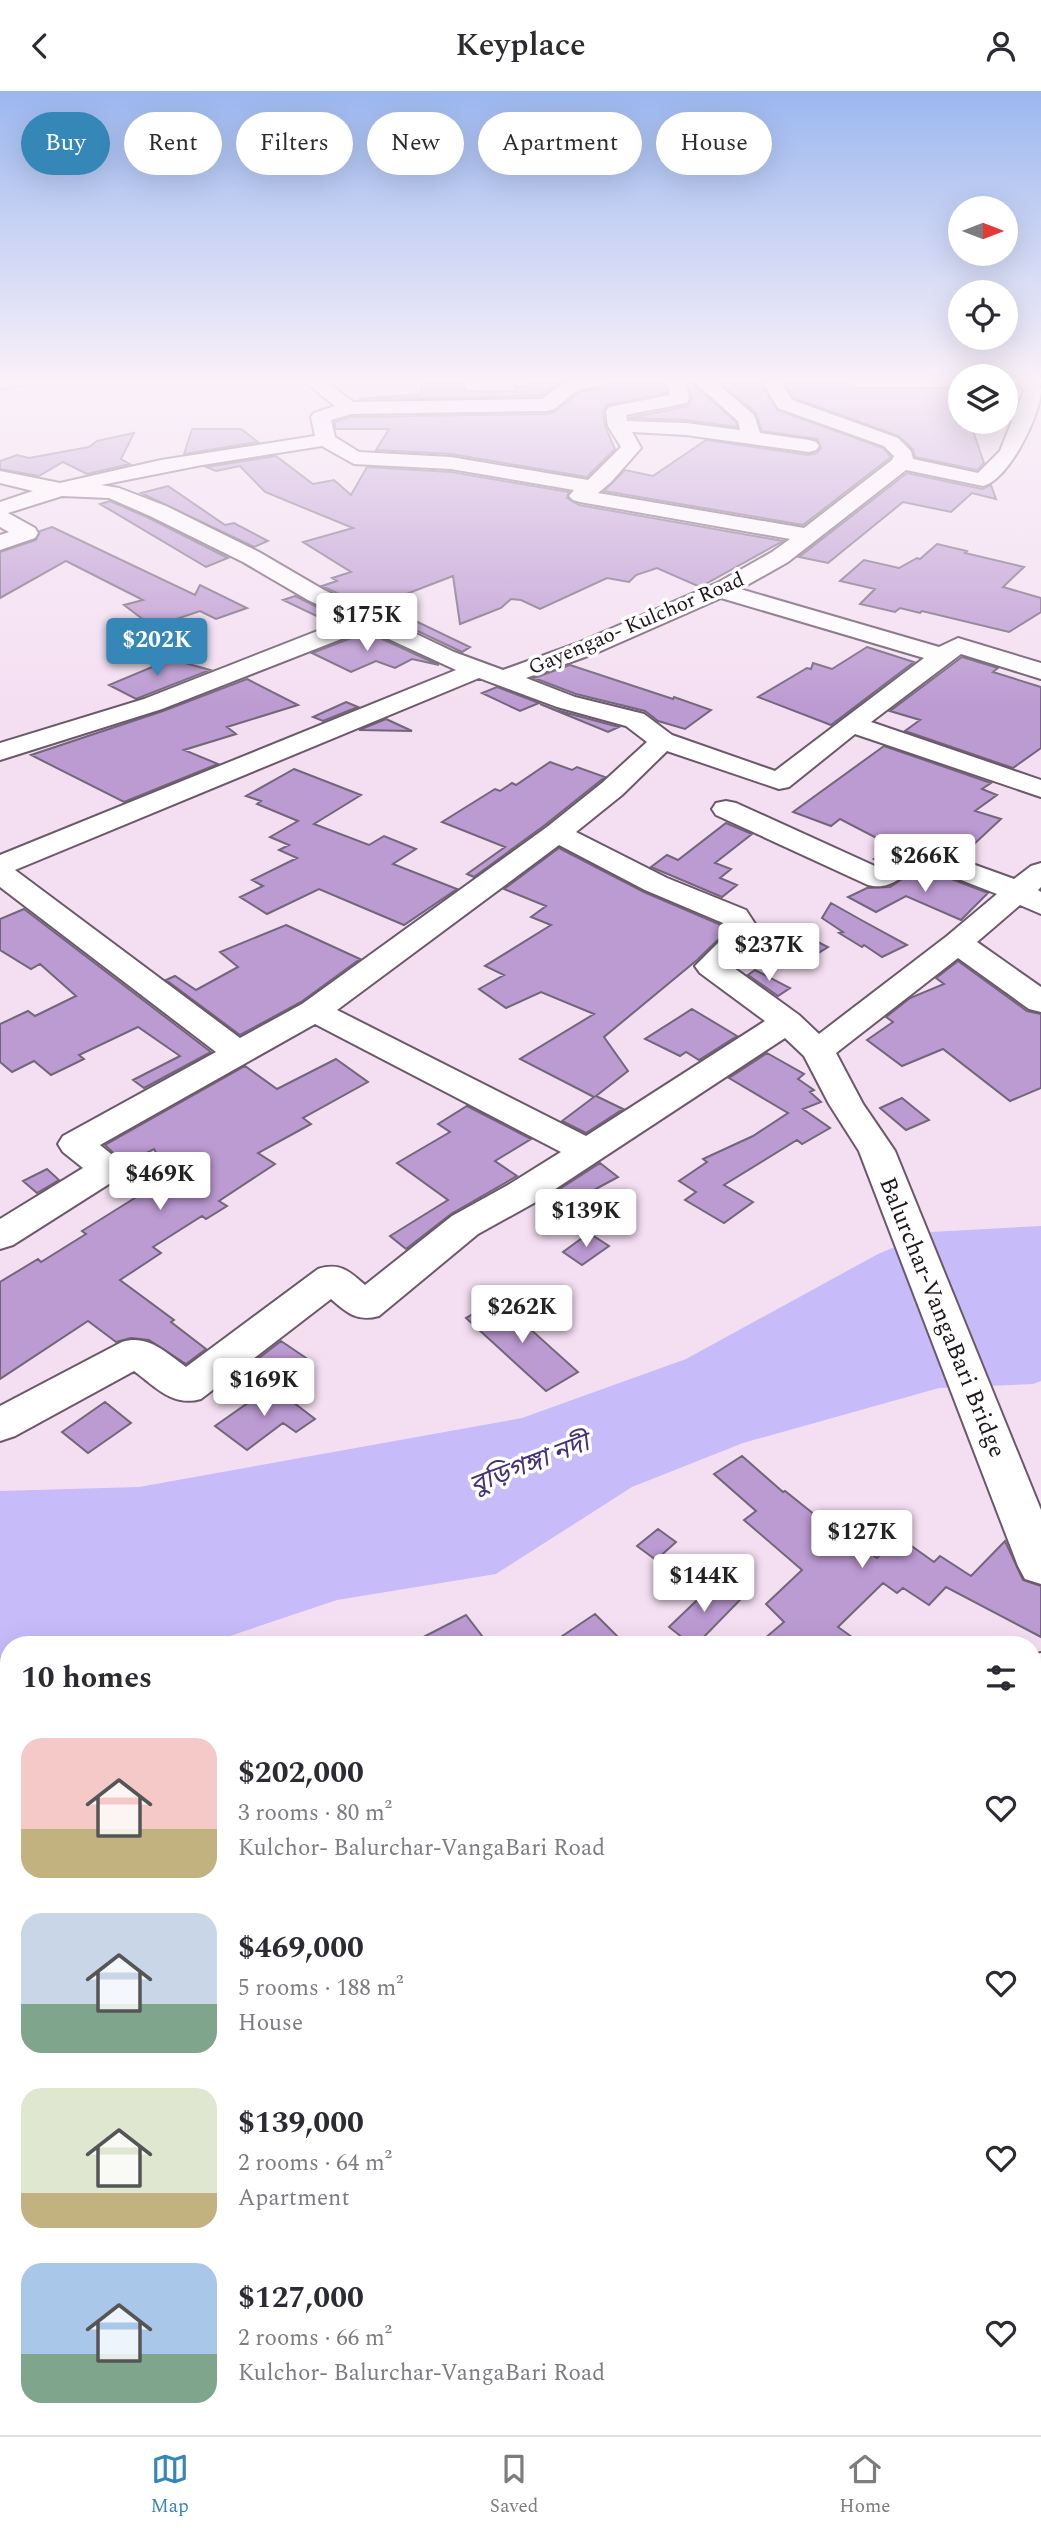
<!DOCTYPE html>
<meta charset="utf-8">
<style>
body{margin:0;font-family:Spectral,"Noto Sans Bengali",serif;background:#f7f7f7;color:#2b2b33;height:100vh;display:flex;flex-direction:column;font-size:26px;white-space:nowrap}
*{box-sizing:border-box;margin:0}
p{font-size:23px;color:#7c7c81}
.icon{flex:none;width:38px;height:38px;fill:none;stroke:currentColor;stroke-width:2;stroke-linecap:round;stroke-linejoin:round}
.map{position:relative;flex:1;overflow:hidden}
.sheet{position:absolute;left:0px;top:1545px;width:1041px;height:800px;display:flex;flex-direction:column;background:#fff;border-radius:28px 28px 0 0;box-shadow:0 7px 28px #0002}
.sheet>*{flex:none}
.top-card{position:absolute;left:21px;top:21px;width:999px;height:63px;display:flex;gap:14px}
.needle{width:46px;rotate:90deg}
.controls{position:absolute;left:948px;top:105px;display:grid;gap:14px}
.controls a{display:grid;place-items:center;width:70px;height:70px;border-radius:50%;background:#fff;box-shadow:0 7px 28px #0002;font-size:35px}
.price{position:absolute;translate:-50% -60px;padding:0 16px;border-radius:7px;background:#fff;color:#222;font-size:23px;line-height:46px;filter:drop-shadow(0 2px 4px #0008)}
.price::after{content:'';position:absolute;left:50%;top:42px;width:21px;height:16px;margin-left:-10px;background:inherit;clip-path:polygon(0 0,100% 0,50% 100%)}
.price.selected{background:#3587b7;color:#fff}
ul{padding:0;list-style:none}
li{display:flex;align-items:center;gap:21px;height:175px;padding:0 21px}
li span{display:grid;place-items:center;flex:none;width:196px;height:140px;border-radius:21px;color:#555}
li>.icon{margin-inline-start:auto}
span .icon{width:84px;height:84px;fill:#fffc;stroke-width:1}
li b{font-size:30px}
h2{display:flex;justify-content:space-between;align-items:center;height:84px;padding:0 21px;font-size:30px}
.chip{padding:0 24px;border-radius:32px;background:#fff;box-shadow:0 7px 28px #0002;font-size:24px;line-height:63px}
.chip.selected{background:#3587b7;color:#fff}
header{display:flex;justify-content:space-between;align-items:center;height:91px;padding:0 21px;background:#fff;font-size:32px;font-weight:600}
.menu{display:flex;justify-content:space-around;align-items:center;height:98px;border-top:2px solid #e1e1e2;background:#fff;font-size:19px;color:#7c7c81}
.menu a{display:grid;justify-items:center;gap:4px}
.menu .selected{color:#3587b7}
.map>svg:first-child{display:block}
.water{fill:#c7bbf9}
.building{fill:#bc9ad2;stroke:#72667a;stroke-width:2}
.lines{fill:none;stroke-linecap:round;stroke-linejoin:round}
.minor-casing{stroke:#6b5969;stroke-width:4}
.minor{fill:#fff;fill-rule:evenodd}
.labels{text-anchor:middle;stroke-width:7;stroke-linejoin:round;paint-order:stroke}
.far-street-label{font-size:21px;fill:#1d161c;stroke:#fff}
.street-label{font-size:24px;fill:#1d161c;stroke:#fff}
.water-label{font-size:26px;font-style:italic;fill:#453178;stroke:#fff}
</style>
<header><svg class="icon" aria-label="back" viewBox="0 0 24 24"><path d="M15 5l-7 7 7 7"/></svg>Keyplace<svg class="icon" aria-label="person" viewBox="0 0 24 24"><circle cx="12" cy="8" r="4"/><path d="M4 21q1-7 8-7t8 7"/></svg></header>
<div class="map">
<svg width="1041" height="2344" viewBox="0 0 1041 2344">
<rect width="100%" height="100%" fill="#f4dff2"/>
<path class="water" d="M1041,1135v155l-8,3 -94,4 -196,55 -111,44 -136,87 -159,26 -134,45h-194v65l-9,3v-222l139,-4 383,-69 164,-59 192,-105 53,-22z"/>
<path class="building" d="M613,288h51l3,14 -60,12 -4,6 2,15 10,23 -28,28 -136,-23 -75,-4 13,-21h-53l-2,-7 17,-5 196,-3 9,-3 23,-19 31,-6z
M687,288l49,43 1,5 -51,-7 -57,-2 59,-12 4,-8z
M716,288h43l18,31 106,38 8,9 -88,68 -199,-34 21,-21 28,6 53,-36 103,15 8,-2 4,-5 -4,-9 -55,-8 -6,-18z
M782,288l68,3 2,6h106l3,34h9l14,41 -7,7 -62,-13 -2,-8 -14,-13 -105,-38z
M422,290h38l7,11 49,-1 -1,-5h14v-3h30l-18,13 -182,3 62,-5z
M192,338h49l17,13 -74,12z
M134,342l-13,26 9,5 -43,10 -24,-12 -24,14 -39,-7v-8l17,-6 12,3 60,-11 8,-6z
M276,365l37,28 21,-4 17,15 16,-28 84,5 118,20 -2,6 12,7 204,36 -83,46 -43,-19 -21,7 -7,7 -22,-4 -67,31 -19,-9 -10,-1 -10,9 -41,16 -7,-48 -73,28 90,43 -8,5 -140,-66 15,-5 -5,-3 19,-6 -48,-30 50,-14 -88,-36 -25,-26 -24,5 -10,-4z
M907,382l75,16 9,-4 5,14 -24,-6 -21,19 -48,-10 -75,61 -29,-6z
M168,395l57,39 9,-2 34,18 -14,6 -113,-54z
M110,410l39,17 79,40 -22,9 -106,-63z
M52,436l143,68 5,-10 47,23 -31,11 -16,-8 -47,16 -29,-22 19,-5 -77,-39 -66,37v-46l36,-12 4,-9z
M937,453l30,7 -2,2 59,14 -21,20 38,11v14l-32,20 -87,-21 -2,2 -20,-5 -5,4 -35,-8 15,-15 -35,-8 24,-21 35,8 18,-10 3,1z
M295,505l46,23 -10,4 -48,-23z
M367,541l72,33 -27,-6 -17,9 -19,-7 -25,11 -39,-19z
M867,556l47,15 -83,63 -73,-28 49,-29 4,1 2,-6 19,6z
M962,566l36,11 -5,4 48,15v61l-28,20 -108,-37 15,-11 -30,-9z
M171,568l39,11 -74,29 -27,-14z
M570,574l103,34 1,-2 37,13 -26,19 -27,-8 -13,-10 -69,-17 -42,-16z
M247,588l51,26 -71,22 9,7 -52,16 34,14 -94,38 -93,-47 132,-44z
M497,596l42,16 -19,8 -38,-18z
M346,611l12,5 -35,14 -10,-4z
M540,613l16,6 63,17 -11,5z
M386,628l26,12 -53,-1z
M884,655l107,37 -9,6 15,6 -22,16 26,8 -30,28 -14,9 -41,-15 -10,4 -26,17 -6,-3 22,-11 -56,-29 -9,7 -38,-14z
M550,671l22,8 5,-3 28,10 -60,48 -71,52 -7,-3 38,-27 -63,-25 53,-33 5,2 12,-8 4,2z
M294,678l67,26 -47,29 55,21 15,-9 32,13 -23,15 64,25 -53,36 -85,-36 -52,25 -27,-17 23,-11 -11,-6 45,-22 -18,-8 10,-5 -19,-8 28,-16 -41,-17 4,-3 -15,-5z
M726,732l26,11 -37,29 16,6 -11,9 17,7 -15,12 -71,-30 16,-12 11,5z
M559,757l85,44 77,33 5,7 -29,28 -93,77 24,34 -32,25 27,13 -37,24 -24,-12 32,-24 -74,-38 74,-45 -53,-22 -35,16 -27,-19 25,-14 -19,-9 66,-41 -20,-8 15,-11 -42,-17z
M920,776l68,26 -27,27 -55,-24 -30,16 -28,-15 19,-9 23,-1z
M831,812l32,18 44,24 -25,12 -18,-12 -2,2 -23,-14 4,-1 -21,-14z
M24,818l187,143 -67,36 -11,-8 47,-24 -42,-29 -59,28 5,4 -33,16 -17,-14 -22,11 -12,-10v-38l28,-13 7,5 41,-20 -36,-32 -9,5 -31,-19v-31z
M286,834l74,34 -59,43 -61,33 -74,-55 9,-4 21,14 42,-23 -18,-15z
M800,842l28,14 -26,16 -27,-15z
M958,870l69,50 14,3v74l-31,13 -67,-52 -41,17 -35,-26 26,-18 -7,-5 24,-19 34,-14 -8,-6z
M755,879l35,18 -12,8 -30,-21z
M692,918l45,27 -38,24 -13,-8 -6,4 -35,-17z
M767,962l37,21 -6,5 16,11 -4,2 11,10 -18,7 27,19 -28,16 -5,-4 -73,45 29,17 -29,21 -39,-23 11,-8 -17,-11 28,-19 -4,-3 50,-23 35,-23 -59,-35z
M336,968l32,23 -65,36 8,6 -53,29 17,11 -56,37 8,5 -21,13 -4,-3 -49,31 8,6 -41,27 54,40 -3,2 35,27 -20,15 -37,-24 -18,-2 -15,4 -28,-21 -88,58v-97l38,-23 3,3 45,-28 -4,-3 88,-55 -16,-27 -29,15 -20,-19 140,-79 32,23z
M902,1007l27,22 -23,10 -26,-22z
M467,1015l64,33 -36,22 22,15 -66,38 -45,35 -16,-13 58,-36 -51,-37 53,-31 -12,-8z
M600,1072l18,14 -50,27 -16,-10z
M47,1078l12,11 -22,13 -14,-12z
M589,1142l20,13 -27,19 -19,-13z
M498,1209l80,72 -32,19 -80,-73z
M281,1250l28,19 -24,17 -26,-19z
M272,1295l43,33 -19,13 -13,-9 -36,27 -32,-24z
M105,1311l26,21 -43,30 -26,-21z
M742,1365l41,36 2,-1 45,36 47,31 22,-21 35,25 6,-6 31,20 34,-35 18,39 18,6v51l-95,-50 -17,18 -26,-17 -6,5 -14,-10 -45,44 25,18h-106l27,-23 -18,-18 36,-34 -58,-50 12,-9 -42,-37z
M658,1438l18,13 -20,18 -19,-14z
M715,1492l25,17 -44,45h-4l-23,-18z
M595,1523l31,31h-77z
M466,1524l23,30h-81z"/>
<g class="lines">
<g class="minor-casing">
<path id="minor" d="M0,288h33l-2,4 -31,6z
M302,288h21l30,23 189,-3 23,-17 46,-3 -2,4 -31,7 -24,19 -7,2 -196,3 -20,6 4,17 24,15 92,5 137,23 33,-33 -13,-21 -2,-15 3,-4 61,-12 -4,-16h18l5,20 -2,4 -61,12 1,6 59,2 54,7 -2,-9 -47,-42h21l42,36 6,18 49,7 7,2 3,4 -3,4 -7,2 -123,-17 -54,-3 9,16 -30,34 -13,11 206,35 88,-68 2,-4 -10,-10 -106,-38 -17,-29h18l13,21 106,38 13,13 2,8 65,14 22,-22 24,-60 -8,-12h18l7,10c0,25 -32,91 -58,97l-77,-16 -118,92 -48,27 199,58 19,-9 83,25v16l-80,-25 -90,68 170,58v17l-186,-63 -66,53 -10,2 -112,-38 -45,44 -46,37 91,46 79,32 15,23 -31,32 69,50 20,19 128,-98 50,-42 -77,-30c-17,12 -31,27 -52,21l-152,-70 -4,-6 4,-6 10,-2 10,2 141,64 30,-20 10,-3 97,35 17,-13 10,-3v24l-3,3 3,2v22l-21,-9 -43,37 64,45v25l-12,-3 -71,-51 -122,95 27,51 32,47 146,359v74l-16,-5 -7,-13 -159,-415 -30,-47 -25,-48 -19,-18 -251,165 -56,31 -99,82c-22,6 -32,-3 -48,-17l-130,100c-29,8 -45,-12 -67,-28l-119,65 -15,5v-35l122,-64c26,-8 43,10 64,25l132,-98c22,-7 31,2 47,16l87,-69 56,-31 53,-33 -246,-128 -215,121 20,16 5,8 -5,8 -107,68 -13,4v-30l83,-51 -20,-16 -5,-8 5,-8 153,-84 -216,-165v-32l456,-185 -89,-41 -205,80 -162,51v-17l144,-44 204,-80 -40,-19 -65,-38 -93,-46 -41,-18 -47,-2 -54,17 27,15 3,5 -3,5 -35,12v-15l9,-3 -9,-5v-25l33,-11 -33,-8v-12l60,12 101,-23 154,-24 -4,-19 3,-4 21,-7zM322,355l32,18 97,5 123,21 -5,6 4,4 7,2 210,37 -18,13 -53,30 -141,61 -75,27 -49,-18 -130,-62 -65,-38 -93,-46 -47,-18 -18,-3 101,-20zM721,507l203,60 -149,113 -103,-36 -28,-21 -69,-17 -49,-19 70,-25zM479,587l78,29 69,19 21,16 -45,41 -55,44 -245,177 -62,34 -225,-168zM559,754l86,45 78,33 6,9 -34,34 5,7 65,48 -179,115 -249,-126z
M1041,1562v40l-9,2v-40z
M9,1715v47l-9,3v-47z"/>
</g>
<use href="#minor" class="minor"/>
</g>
<linearGradient id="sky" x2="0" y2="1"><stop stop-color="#9bb7ef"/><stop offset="0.47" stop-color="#faf1f9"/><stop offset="1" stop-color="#faf1f9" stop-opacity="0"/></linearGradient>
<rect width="1041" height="616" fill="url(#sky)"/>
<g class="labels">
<g class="far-street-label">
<text transform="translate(636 532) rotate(-23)" y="7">Gayengao- Kulchor Road</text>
</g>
<g class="street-label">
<text transform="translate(943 1226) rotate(68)" y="8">Balurchar-VangaBari Bridge</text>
</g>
<g class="water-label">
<text transform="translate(529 1372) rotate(-21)" y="9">বুড়িগঙ্গা নদী</text>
</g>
</g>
</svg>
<div class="controls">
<a><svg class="needle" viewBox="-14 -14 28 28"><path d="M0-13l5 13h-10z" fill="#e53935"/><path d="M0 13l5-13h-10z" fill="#7c7c81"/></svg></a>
<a><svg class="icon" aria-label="locate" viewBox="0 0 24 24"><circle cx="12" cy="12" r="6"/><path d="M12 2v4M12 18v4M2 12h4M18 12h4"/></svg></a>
<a><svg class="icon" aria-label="layers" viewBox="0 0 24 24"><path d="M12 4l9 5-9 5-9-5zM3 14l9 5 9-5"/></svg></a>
</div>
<b class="price" style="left:367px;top:562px">$175K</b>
<b class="price selected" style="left:157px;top:587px">$202K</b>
<b class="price" style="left:925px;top:803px">$266K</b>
<b class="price" style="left:769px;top:892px">$237K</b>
<b class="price" style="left:160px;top:1121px">$469K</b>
<b class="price" style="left:586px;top:1158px">$139K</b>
<b class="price" style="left:522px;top:1254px">$262K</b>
<b class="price" style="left:264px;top:1327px">$169K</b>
<b class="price" style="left:862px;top:1479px">$127K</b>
<b class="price" style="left:704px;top:1523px">$144K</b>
<div class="top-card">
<a class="chip selected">Buy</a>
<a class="chip">Rent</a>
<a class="chip">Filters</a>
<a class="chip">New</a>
<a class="chip">Apartment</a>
<a class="chip">House</a>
</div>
<section class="sheet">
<h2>10 homes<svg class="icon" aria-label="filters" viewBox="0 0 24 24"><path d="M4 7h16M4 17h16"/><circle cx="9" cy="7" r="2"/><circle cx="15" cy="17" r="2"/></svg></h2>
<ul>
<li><span style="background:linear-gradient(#f6c9c9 65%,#c2b280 0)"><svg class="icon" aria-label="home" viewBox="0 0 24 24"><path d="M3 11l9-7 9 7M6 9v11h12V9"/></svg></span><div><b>$202,000</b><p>3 rooms · 80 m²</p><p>Kulchor- Balurchar-VangaBari Road</p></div><svg class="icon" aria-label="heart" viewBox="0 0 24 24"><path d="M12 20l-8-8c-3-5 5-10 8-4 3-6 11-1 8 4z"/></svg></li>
<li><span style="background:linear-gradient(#c9d6e8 65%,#7fa58c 0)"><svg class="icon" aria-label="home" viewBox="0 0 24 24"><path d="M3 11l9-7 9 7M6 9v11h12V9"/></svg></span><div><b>$469,000</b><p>5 rooms · 188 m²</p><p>House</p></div><svg class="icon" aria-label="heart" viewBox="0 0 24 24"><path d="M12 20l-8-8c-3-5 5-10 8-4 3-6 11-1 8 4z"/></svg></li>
<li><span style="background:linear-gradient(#dfe7d0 75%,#c2b280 0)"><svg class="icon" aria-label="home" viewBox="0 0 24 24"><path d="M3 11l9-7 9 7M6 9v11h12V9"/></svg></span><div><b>$139,000</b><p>2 rooms · 64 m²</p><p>Apartment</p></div><svg class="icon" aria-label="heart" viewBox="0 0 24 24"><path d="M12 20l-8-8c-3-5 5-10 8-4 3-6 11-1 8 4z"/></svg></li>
<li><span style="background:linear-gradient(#a9c7e8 65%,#7fa58c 0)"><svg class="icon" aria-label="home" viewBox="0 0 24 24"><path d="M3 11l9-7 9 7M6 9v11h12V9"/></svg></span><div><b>$127,000</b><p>2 rooms · 66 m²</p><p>Kulchor- Balurchar-VangaBari Road</p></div><svg class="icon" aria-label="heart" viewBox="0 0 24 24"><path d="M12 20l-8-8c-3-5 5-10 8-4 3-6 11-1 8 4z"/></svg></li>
</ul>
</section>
</div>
<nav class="menu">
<a class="selected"><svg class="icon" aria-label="map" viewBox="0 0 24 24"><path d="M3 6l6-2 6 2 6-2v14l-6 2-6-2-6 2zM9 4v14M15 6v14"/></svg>Map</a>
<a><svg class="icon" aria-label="saved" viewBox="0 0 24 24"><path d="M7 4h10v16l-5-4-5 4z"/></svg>Saved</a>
<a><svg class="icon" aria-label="home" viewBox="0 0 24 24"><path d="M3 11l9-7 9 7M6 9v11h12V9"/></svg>Home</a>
</nav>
